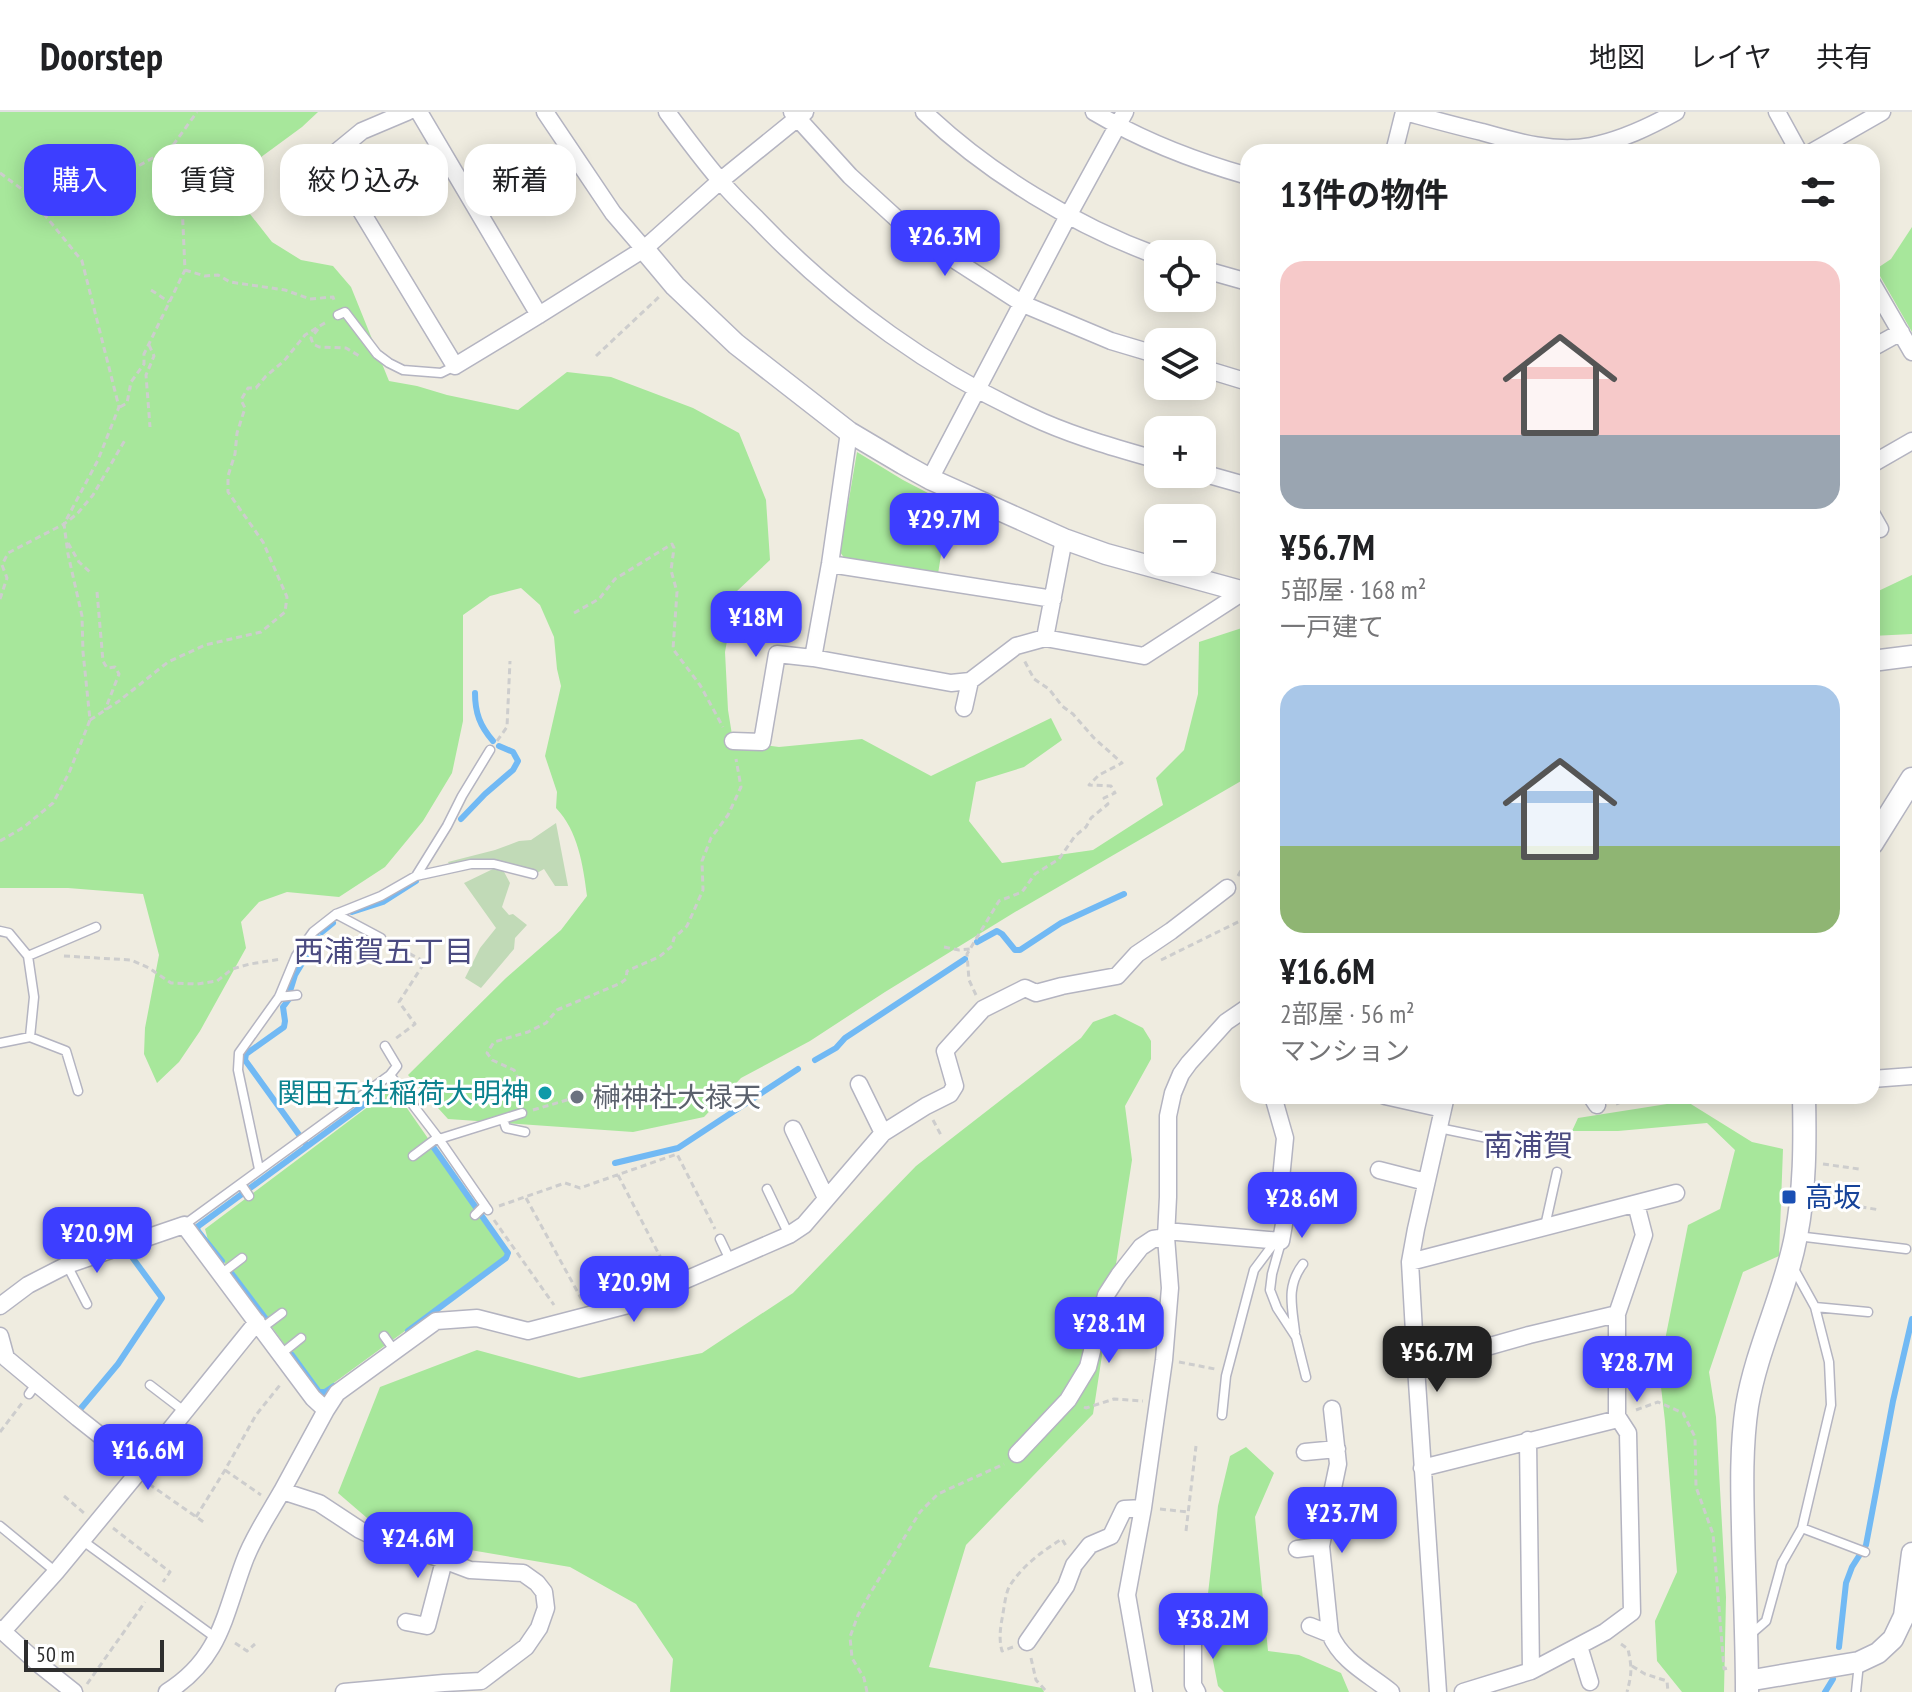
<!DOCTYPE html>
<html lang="ja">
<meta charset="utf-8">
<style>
body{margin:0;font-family:"PT Sans Narrow","Noto Sans JP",sans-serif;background:#f6f6f6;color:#202124;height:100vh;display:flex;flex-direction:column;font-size:30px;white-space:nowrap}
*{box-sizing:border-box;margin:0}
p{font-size:26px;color:#757577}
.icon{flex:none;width:44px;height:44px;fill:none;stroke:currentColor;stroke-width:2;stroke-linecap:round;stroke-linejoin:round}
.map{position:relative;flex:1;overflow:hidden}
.details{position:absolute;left:1240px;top:32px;width:640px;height:960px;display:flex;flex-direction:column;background:#fff;border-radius:24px;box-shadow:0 4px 20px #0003}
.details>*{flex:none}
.hud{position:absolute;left:24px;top:32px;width:760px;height:72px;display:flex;gap:16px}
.controls{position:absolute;left:1144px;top:128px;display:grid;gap:16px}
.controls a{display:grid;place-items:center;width:72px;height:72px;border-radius:16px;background:#fff;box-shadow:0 4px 20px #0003;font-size:40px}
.scale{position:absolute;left:24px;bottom:20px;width:140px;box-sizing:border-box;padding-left:8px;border:4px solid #2e2e2e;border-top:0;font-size:22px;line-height:28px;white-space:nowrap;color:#2e2e2e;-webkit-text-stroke:6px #fff;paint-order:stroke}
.price{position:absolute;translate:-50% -68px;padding:0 18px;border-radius:16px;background:#3d3eff;color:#fff;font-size:26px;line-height:52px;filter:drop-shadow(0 2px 4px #0008)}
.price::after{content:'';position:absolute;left:50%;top:48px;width:24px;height:18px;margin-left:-12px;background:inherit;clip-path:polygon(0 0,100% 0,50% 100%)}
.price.on{background:#222;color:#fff}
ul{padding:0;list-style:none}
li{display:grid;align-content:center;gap:16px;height:424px;padding:0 40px}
li span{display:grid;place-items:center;height:248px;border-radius:24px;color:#555}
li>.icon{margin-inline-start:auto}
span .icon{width:144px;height:144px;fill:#fffc;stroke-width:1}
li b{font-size:34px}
h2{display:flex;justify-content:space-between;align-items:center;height:96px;padding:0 40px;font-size:34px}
.chip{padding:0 28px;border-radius:24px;background:#fff;box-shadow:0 4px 20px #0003;font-size:28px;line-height:72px}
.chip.on{background:#3d3eff;color:#fff}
header{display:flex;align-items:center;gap:48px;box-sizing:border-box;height:112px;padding:0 40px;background:#fff;border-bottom:2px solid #e0e0e0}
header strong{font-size:38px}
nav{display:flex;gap:44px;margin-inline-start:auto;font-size:28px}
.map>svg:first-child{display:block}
.green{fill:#a7e79b}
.cemetery{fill:#c1dab7}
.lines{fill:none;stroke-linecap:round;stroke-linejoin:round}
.stream{stroke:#71b9f4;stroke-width:6}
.service-casing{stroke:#b4b4c1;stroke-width:11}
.minor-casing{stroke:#b4b4c1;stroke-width:19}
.tertiary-casing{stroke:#b4b4c1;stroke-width:23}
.secondary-casing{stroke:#b4b4c1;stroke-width:25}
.path{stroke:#cdcdcd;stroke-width:3;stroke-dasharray:6 4;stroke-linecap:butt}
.service{stroke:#fff;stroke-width:8}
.minor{stroke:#fff;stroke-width:16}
.tertiary{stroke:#fff;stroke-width:20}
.secondary{stroke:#fff;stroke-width:22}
.culture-dot{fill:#0f9aa8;stroke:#fff;stroke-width:3}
.worship-dot{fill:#6b7280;stroke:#fff;stroke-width:3}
.transit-dot{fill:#1a4fb4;stroke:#fff;stroke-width:3}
.labels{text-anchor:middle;stroke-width:6;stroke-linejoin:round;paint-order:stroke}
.culture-label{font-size:28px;fill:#0d838f;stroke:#fff;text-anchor:end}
.worship-label{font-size:28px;fill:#5b616d;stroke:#fff;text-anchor:start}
.transit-label{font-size:28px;fill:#164399;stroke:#fff;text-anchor:start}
.neighbourhood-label{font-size:30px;fill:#4b4b81;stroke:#fff}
</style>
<header>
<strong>Doorstep</strong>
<nav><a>地図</a><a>レイヤ</a><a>共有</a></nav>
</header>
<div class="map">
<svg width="1912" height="1580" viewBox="0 0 1912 1580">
<rect width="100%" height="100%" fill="#efece0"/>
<path class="green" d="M0,0h318l-16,15 -57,42 -2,22 7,23 22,28 29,18 32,6 18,21 38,94 28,5 30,9 71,15 49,-38 44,5 82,31 46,25 27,67 4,60 -34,32 -11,60 3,58 5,31 46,6 83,-8 69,37 120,-58 11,22 -38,27 -48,15 -7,39 33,42 91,-13 70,-45 -7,-27 28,-28 14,-56 1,-52 49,-16v151l-233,135 -130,80 -75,49 -69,37 -37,39 -71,15 -185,-13 -40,-44 98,-97 55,-48 26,-34c-4,-31 -9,-65 -31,-88l1,-16 -12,-36 16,-70 -4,-17 -3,-32 -14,-32 -19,-17 -31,8 -27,19v106l-11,52 -29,48 -38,46 -46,30 -52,-5 -28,10 -18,20 5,26 -46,83 -21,31 -22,21 -13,-29 1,-26 14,-73 -16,-61 -75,-6h-68z
M1912,115v105l-36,-63 15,-10z
M857,340l46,28 46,24 -11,70 -93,-15 -5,-7z
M1912,463v59l-40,2v-42z
M1115,902l28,14 8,13v18l-26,47 7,54 -39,254 -127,131 -37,122 113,21 2,4h-374l3,-33 -37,-55 -66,-37 -182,-31 -50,-43 42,-106 97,-37 102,28 123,-25 91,-60 123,-127 165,-128 12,-16z
M393,976l116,167 -189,138 -112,-153 -3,-11z
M1686,989l66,41 31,7 -4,107 -36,16 -34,100 7,45 10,180 -2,95h-42l-25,-31 -2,-40 22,-49 -12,-151 -6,-51 29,-145 32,-16 15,-59 -28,-27 -89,8h-46l6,-13z
M1246,1335l28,26 -19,44 13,134 31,4 42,18 8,19h-125l-6,-6 -13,-66 13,-114 12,-50z"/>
<path class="cemetery" d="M556,711l12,63h-13l-11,-17 -7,4 -53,-13 -34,6 -2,-4 47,-12 24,-9 12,-1z
M495,756l8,2 7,13 -8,24 7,8 4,-1 14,11 -12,13 -1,11 -33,39 -16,-10 15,-30 16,-20 -32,-45z"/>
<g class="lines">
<path class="stream" d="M475,581c0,20 5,33 18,48
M461,707l24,-25 28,-24 5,-9 -5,-9 -14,-6
M352,800l31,-10 33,-21
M322,820l11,-9
M977,830l20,-11 5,3 13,16h5l41,-27 63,-29
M290,879l5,-16 23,-38
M289,887l-6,8 2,14 -1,6 -38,27 -1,6 60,83
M815,948l21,-12 9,-10 120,-79
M615,1051l63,-15 120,-79
M222,1149l-24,-30 -1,-4 187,-137
M232,1162l34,45
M408,1219l98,-73 2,-5 -74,-105
M292,1243l27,37h6l9,-6
M77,1301l41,-49 44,-66 -33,-45
M1839,1535l7,-64 6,-16 14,-22 27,-144 19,-82
M1825,1580l8,-13"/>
<g class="service-casing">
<path id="service" d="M338,203l7,-3 32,42 12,9 14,7 38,3 14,-7
M416,764l55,-12h23l39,10
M336,802l45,24
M0,819l9,2 19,23 6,41 -4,40 -30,6
M28,844l68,-29
M279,885l18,-2
M30,925l36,14 12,40
M385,934l12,20 -7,9
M503,1007l3,9 19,4
M1439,1016l68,14
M439,1027l83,-26
M413,1044l24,-18
M259,1057l-21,-99 1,-17 40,-56 17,-41 17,-24 23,-18 45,-18 35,-20 31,-50 15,-30 28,-46
M241,1072l8,12
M767,1077l22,46
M475,1103l9,-9
M184,1113l206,-150 49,64 49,71
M1545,1114l12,-54
M1797,1124l109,13
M720,1127l10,21
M1281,1130l-9,32 -2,16 7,18 19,29 10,40
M67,1153l20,39
M221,1162l21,-16
M1815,1195l53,5
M262,1216l20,-15
M1295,1220c-3,-26 -9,-46 8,-68
M384,1224l10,14
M281,1242l20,-16
M150,1273l34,26
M29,1282l7,-10
M1222,1303l4,-39 28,-106 21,-28
M0,1414l56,46
M1802,1416l63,24
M83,1429l133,97
M1751,1522l15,-13 16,-58 20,-35 29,-123 -2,-43 -14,-55 -21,-38
M1856,1580l3,-29"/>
</g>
<g class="minor-casing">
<path id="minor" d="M407,0l-45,19 -33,27 126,208 84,-51 105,-66 76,-68 85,-69
M419,0l120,203
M545,0l68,101 31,36
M667,0c17,23 34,46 52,67 11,14 25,27 38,40 80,84 180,156 286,203 37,16 76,27 115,38
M792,0l58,64 46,42 51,37 76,49 88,37 47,14
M924,0c64,61 151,114 234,144
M1094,0c47,28 101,49 154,64
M1405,0c26,7 51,14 77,20 35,10 73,21 109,14 31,-6 58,-19 85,-34
M1777,0l22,40
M1394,40l10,-40
M1812,40l70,-40
M299,86l39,-25
M1202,157l46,13
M1872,171l40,69
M1872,236l29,-16
M1202,256l46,14
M849,320l-19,132 -17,94 138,25 19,-2 46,-35 29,-8 99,18 99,-64
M1872,352l40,-23
M1202,361l46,13
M930,367l138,-263 57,-104
M1872,403l8,14
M830,452l223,35
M1045,526l19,-99
M964,596l6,-27
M733,629l29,1 15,-88 36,4
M1872,967l40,-3
M859,972l24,49
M1385,984l58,13
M1591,984l6,9
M793,1017l33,69
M1379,1058l47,12
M1166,1119l115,10 3,-17 -5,-25 6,-61 -12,-42
M1410,1150l266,-69
M0,1194l28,-21 39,-20 117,-40 129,173 13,12 -44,81
M0,1224l6,22 72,60 62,49
M1416,1255l113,-32 88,-21
M1332,1297l6,55 -17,82 9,88c12,28 39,40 61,58
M326,1298l11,-17 99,-72 41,-3 51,13 100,-26 161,-70 15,-10 79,-92 43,-27 24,-12 5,-8 -10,-35 38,-42 42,-21 11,5 26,-7 55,-10 20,-22 34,-23 56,-43
M1528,1328l3,231
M1305,1340l32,-3
M1017,1342l51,-54 20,-33 18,-72 13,-20 22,-28 12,-8 13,-2
M1422,1356l196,-49
M1297,1437l24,-3
M406,1510l21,4 17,-65
M1310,1514l20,8
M0,1517l40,36 34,27
M3,1519l53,-59 80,-97 4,-8 117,-145
M1193,1529v44l4,7
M1027,1530l39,-56 8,-21 16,-20 21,-9 13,-27 19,-1
M1579,1534l11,36
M167,1580c53,-33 57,-76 77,-130 9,-25 25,-48 38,-71l37,12 41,27 23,11 26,6 61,23 53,3 14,10 7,9 2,16 -7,20 -13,19 -45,34 -37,2 -100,9
M1144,1580l-17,-97 16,-87 21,-148 6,-72 -4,-51 2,-40v-81l5,-23 8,-19 8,-11 37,-41 22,-15
M1438,1580l-22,-325 -6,-105 6,-33 30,-133
M1463,1580l68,-21 74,-39 27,-20 -4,-179 -11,-17v-102l27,-79 -8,-31"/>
</g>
<g class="tertiary-casing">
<path id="tertiary" d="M644,137l31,37 61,58 113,88 54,32 27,15 134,60 42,15 142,39
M1872,549l40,-5
M1747,1569l112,-19 19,-9 15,-14 11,-23 8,-63"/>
</g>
<g class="secondary-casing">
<path id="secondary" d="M1872,731l40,-64
M1747,1580c0,-55 -3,-110 -4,-165 -1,-40 -2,-81 4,-121 10,-59 38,-112 49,-170 9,-46 9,-93 8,-140"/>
</g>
<path class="path" d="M0,61l27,20 93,-17 51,-28 26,-36
M185,158l20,6 13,-1 12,7 55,8 25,9 23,-2 2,6
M151,178l18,12
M318,217l-7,9 2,6 6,3 27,1 15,9
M149,233l5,11 -8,19 4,52
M596,244l64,-60
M120,295l7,-4 4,-21 13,-18v-10l41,-84 -5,-111 -9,-11
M68,431l11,19 12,11
M97,480l6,69 4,7 8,-1 4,7 -14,36
M0,487l7,-21 -5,-13 6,-12 56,-29 13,-10 16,-19 32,-55
M574,501l25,-14 16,-20 57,-35 2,4 -3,22 6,22 -4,57 27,36 23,42
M90,608l29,-19 49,-39 37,-17 56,-13 24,-20 2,-15 -24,-55 -35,-50v-16l7,-22 2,-21 8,-25 -4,-8 7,-12h8l10,-12 18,-15 21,-26 23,-14
M497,629l10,-14 3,-66
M0,729l24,-14 29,-24 16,-30 21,-53 -7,-68 -1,-36 -14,-62 -4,-30 34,-64 21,-53 -37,-146 -55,-68
M1238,764l10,-18
M392,832l33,18 -26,40 16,22 -20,15
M944,835l15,3 11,-1
M64,844l67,4 18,8 22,15 26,1 20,-3 15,-12 18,-5 31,-5
M1161,848l87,-43
M976,883l-7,-15 -2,-26 32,-53 23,-9 13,-18 24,-15 16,-23 11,-9 5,-9 17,-14 -4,-6 11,-5 -4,-7 -22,-1 10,-10 23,-12 -28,-25 -21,-24 -11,-8 -13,-17 -15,-10 -10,-19
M527,975l-8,-7 -5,-10 -22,-10 -5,-7 7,-11 34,-10 18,-9 11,-13 64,-27 5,-4 1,-8 32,-14 13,-11 2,-8 13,-12 16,-36 -1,-29 9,-23 17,-23 13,-28 -5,-28
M1616,992l22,-8
M533,998l54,-16
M933,1008l9,17
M1823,1052l36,5
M618,1063l48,93
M526,1086l56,102
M1821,1088l59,10
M499,1094l66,-23 15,5 97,-34 38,75
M494,1108l60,85
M1179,1250l36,7
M1084,1295l2,1 28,-9 29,2
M1636,1298l22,-8 25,11 12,24 1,50 17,47 11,135 4,-1
M0,1320l22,-29
M225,1358l36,25
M149,1372l56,39
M64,1384l20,17
M1160,1397l28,3
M196,1405l29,-47 31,-55 24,-30
M113,1416l57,44 -7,10
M1186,1419l10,-85
M235,1531l12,8 8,-7
M1621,1532l7,5c4,19 4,24 -1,43
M1013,1535l-11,4c-3,-11 -2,-21 0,-32 2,-10 3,-23 7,-32 12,-20 33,-36 53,-48l4,7
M1031,1546l5,22 11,12
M1632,1554l13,8 22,7 1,11
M87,1572l58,-82
M867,1580l-3,-14 -12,-20 -2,-21 8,-22 13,-23 49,-80 18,-18 66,-30"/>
<use href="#service" class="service"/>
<use href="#minor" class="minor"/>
<use href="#tertiary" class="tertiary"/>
<use href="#secondary" class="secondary"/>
</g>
<circle class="culture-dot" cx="545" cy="981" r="8"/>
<circle class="worship-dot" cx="577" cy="985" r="8"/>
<rect class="transit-dot" x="1781" y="1077" width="16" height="16" rx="4"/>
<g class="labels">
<g class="culture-label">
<text x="529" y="991">関田五社稲荷大明神</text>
</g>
<g class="worship-label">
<text x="593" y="995">榊神社大禄天</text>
</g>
<g class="transit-label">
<text x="1805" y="1095">高坂</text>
</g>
<g class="neighbourhood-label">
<text x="384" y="850">西浦賀五丁目</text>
<text x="1528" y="1044">南浦賀</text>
</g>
</g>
</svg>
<div class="controls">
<a><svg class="icon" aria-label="locate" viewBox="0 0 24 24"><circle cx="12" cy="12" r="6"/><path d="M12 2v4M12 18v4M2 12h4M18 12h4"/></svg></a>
<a><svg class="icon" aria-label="layers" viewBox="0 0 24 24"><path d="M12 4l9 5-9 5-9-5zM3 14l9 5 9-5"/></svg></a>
<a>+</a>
<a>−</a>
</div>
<div class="scale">50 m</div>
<b class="price" style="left:945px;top:166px">¥26.3M</b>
<b class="price" style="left:944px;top:449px">¥29.7M</b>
<b class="price" style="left:756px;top:547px">¥18M</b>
<b class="price" style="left:1302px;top:1128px">¥28.6M</b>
<b class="price" style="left:97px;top:1163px">¥20.9M</b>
<b class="price" style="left:634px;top:1212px">¥20.9M</b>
<b class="price" style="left:1109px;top:1253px">¥28.1M</b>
<b class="price on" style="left:1437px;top:1282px">¥56.7M</b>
<b class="price" style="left:1637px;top:1292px">¥28.7M</b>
<b class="price" style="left:148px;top:1380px">¥16.6M</b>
<b class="price" style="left:1342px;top:1443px">¥23.7M</b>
<b class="price" style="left:418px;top:1468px">¥24.6M</b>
<b class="price" style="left:1213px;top:1549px">¥38.2M</b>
<div class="hud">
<a class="chip on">購入</a>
<a class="chip">賃貸</a>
<a class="chip">絞り込み</a>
<a class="chip">新着</a>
</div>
<section class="details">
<h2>13件の物件<svg class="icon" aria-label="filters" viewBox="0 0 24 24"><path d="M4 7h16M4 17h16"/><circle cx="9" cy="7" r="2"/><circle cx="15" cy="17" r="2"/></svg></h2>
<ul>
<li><span style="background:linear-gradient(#f6c9c9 70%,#9aa5b1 0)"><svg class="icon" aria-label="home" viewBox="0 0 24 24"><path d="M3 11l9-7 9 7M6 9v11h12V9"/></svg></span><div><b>¥56.7M</b><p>5部屋 · 168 m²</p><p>一戸建て</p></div></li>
<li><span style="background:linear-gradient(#a9c7e8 65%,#8fb573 0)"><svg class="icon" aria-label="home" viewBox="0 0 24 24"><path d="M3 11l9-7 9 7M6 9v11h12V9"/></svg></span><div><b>¥16.6M</b><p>2部屋 · 56 m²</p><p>マンション</p></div></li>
</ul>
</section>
</div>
